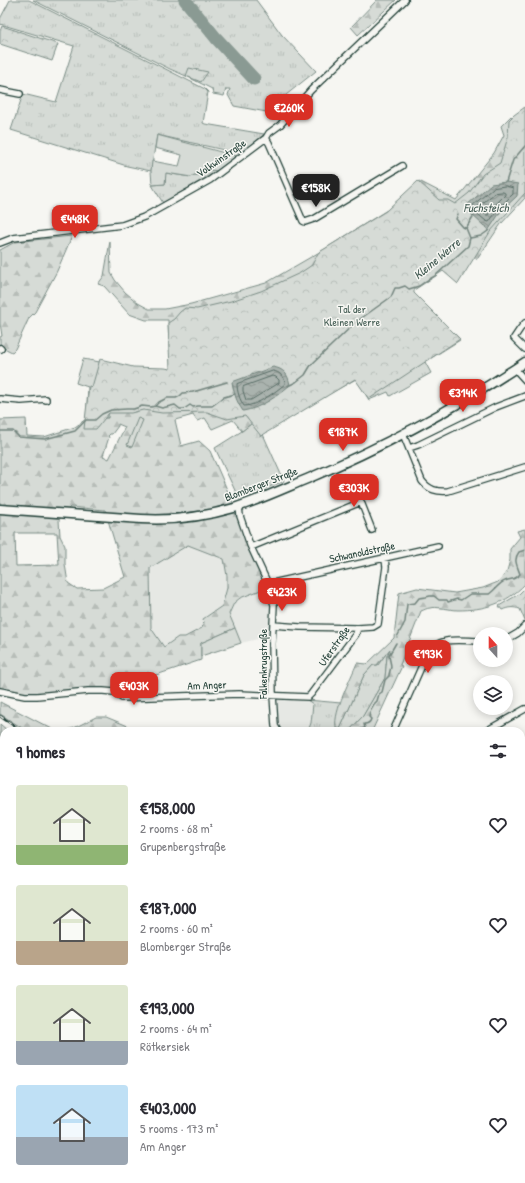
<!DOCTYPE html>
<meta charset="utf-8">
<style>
body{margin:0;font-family:"Patrick Hand",sans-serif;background:#f7f7f7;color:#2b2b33;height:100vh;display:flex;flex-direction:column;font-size:15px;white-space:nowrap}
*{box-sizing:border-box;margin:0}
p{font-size:13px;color:#7c7c81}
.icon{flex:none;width:22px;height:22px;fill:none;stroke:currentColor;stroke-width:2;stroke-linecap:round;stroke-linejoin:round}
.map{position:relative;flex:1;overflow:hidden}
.drawer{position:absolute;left:0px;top:727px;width:525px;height:456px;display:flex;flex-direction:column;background:#fff;border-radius:12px 12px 0 0;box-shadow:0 2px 10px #0003}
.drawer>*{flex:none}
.needle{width:26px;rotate:339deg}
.tools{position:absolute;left:473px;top:627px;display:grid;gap:8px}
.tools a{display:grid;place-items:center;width:40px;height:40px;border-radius:50%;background:#fff;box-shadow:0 2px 10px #0003;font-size:20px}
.price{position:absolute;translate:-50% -34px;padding:0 9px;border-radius:8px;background:#d93025;color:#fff;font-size:13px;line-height:26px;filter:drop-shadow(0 1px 2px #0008)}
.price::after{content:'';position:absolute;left:50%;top:24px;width:12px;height:9px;margin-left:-6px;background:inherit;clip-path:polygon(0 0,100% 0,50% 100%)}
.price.current{background:#222;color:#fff}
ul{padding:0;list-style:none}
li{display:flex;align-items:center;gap:12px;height:100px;padding:0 16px}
li span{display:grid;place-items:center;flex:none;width:112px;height:80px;border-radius:4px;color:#555}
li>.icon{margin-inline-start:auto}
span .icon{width:48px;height:48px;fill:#fffc;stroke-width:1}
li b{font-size:17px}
h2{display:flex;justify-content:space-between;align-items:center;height:48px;padding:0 16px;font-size:17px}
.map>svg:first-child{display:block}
.built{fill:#e6e8e4}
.grass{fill:url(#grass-tufts);stroke:#7a8c85}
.forest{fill:url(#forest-firs);stroke:#7a8c85;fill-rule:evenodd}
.park{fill:url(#park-crowns);stroke:#7a8c85}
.garden{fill:#d6dbd6;stroke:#7a8c85}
.water{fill:url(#water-waves);stroke:#72847d}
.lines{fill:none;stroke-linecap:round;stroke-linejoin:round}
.shore{stroke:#576c65;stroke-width:1}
.stream{stroke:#72847d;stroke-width:1.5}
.river{stroke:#aab3ae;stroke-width:9}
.taxiway{stroke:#8a9a93;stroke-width:13}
.street-casing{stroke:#1f3d34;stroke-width:8}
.secondary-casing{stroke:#1f3d34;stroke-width:11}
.street{stroke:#f6f6f2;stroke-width:5.5}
.secondary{stroke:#f6f6f2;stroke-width:8}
.rail-casing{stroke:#1f3d34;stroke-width:3}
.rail{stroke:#f6f6f2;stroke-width:1.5;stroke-dasharray:4.5;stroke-linecap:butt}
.labels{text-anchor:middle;stroke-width:3;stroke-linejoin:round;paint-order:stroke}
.street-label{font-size:11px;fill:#1f3d34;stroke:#f6f6f2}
.park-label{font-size:11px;fill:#445d54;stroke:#f6f6f2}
.water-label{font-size:12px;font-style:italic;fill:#425a52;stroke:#f6f6f2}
</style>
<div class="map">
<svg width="525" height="1183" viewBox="0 0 525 1183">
<defs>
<pattern id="grass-tufts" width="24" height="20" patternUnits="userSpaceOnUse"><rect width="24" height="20" fill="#d6dbd6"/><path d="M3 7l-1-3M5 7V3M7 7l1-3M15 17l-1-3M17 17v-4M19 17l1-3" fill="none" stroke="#b7bdb8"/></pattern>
<pattern id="forest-firs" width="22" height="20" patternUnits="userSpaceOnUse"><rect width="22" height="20" fill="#d6dbd6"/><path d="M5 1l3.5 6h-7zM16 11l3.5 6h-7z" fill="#b7bdb8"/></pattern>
<pattern id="park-crowns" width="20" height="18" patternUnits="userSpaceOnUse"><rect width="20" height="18" fill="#d6dbd6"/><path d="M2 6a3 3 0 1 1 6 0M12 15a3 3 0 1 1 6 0" fill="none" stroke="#b7bdb8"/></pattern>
<pattern id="water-waves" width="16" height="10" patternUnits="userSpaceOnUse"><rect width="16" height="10" fill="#aab3ae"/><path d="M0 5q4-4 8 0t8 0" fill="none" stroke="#8a938e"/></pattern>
</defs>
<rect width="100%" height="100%" fill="#f6f6f2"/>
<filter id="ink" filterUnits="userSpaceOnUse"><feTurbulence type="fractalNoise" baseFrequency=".025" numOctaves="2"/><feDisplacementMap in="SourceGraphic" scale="8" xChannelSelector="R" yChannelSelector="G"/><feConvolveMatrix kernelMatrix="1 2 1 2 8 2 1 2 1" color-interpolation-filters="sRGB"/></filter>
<g filter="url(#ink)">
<path class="built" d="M187,544l37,15 3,17v12l-5,18 -19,13 1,3 -2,6 -17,9h-7l-14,10 -13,-19 -1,-60z
M266,588l4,11v5l-1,30h-5l-6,5 -17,4 -12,-29 5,-11 6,-5z
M277,698l30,2 6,4 -2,19 -3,8h-25l-4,-5z"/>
<path class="grass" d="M10,0h19l176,89 3,3 -5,31 2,1 59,10 -22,20 -85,-19 -6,36 -24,-5 -116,-36 12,-36 33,8 18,-56 -74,-22v-5z
M33,0h223l26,35 34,36 -40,32 -4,10 -38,-7 -6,-11 2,-6h-4l-2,7 -11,-2 -1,-5 -26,-13 -16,-7z
M204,169l13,2 -54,32 -11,-18 13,-1v-11l26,4 3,-2h9z
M423,307l37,33 -35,22 6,11 -41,23 -2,-4 -19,8 -13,-21 -94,53 22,49 -45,18 -24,-51 27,-17 52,-41z
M83,359l39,7 -14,52 -22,1 2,-32 -12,-4z
M391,647l-4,9 -2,22 -22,38 -14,15h-41l3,-8 2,-19 -6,-4 34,3 -2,5 1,21 24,-54 9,-10h5z
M521,1041l4,1v45h-4z
M521,1100h4v73l-4,1z"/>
<path class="forest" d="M377,0h19l-38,35 -7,-8z
M511,116l13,15 1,67 -24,26 -23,34 -10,1 -256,87 -43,4 -1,-30h-22l-17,-6 -25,-28 -6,-2 6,-8 6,-35 1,32 4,7 10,12 13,11 11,6h16l26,-5 75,-21 57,-33 64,-40 32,-29 37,19 38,-47 10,-18 -3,-9z
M72,236l-15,35 -22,41 -6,6 -14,31 -3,3 -12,-6v-9l2,-1 -2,-13v-73l15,-8z
M173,387l121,3 -52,41 -9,-11 -21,9 -7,-11 -8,3 -4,-6 -18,5 6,26 18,-5 11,10 26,59 18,49 12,29 -26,10 -6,5 -5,11 6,14 -34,15v17l-75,25 -8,10 -14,-6 -67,5 -25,-2 -12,-4v-268l26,-1 1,17 17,1 31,-10 11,-8 22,-1 2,-28zM118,424l7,3 -16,32 -6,-3 6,-19 -1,-1 2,-2h2l6,-8zM70,507l35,3 20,67 -22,11 -26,1 -9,-6 -3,-19v-18l-5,-10 -1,-16zM15,533h42l2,32 -43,1zM188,545l36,14 3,17v12l-5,18 -19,13 1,3 -2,6 -17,9h-7l-14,10 -13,-19 -1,-60z
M525,529v55c-19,20 -41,26 -67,26 -7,0 -23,-4 -28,-2 -3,0 -6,2 -9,3l-21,54 2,1 -30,65h-23l14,-15 22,-38 2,-22 3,-7 -13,16h-4l-9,10 -24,54 -4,-2c-3,-15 15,-49 21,-64l10,1 27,-26 5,-45 18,-5 38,5 28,-5 15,-6 4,-4 5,-7 3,-11v-11l10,-12 -3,-6z
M0,702l56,29h-29l-27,-17z
M96,717h10l22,9 -2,2 2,3h-65l11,-3z
M4,1060v66l-4,-1v-63z
M130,1179h124l14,4h-146z"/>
<path class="park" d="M2,26l56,18 -6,17 -52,-17v-13z
M189,68l19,4 -7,10 -15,-6z
M525,107v86l-35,39 -32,52 -15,-13 -29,19v3l46,46 -91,60 -14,-20 -94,57 -16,-20 -18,3 -20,-7 -45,1 -19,-3 -12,3h-22l-13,16h-12l5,-43 3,1 8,-28 33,8 32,1 5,1 -2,-46 6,-4 6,-7 5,-4 12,1 34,-8 30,-10 39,-18 12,-8 6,-12 68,-42 32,-30 21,19h9l7,4 14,-11 14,-19 17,-11 8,-26 1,-17 5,-5z
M525,588v33l-5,-12c-7,-2 -11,-2 -18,1l-3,-4 20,-12z"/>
<path class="garden" d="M157,135l79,21 -19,15 -13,-2 -1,6h-9l-3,2 -25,-4 -1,11 -13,1 -1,-14 1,-10 27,5 3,-11 -27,-7z
M138,418l5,2 -11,27 -5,-2z
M235,628l6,15 -40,13v-13z
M0,724l8,7h-4v86l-4,2z
M4,834v131l-4,-6v-123z"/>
<path class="water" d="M506,182l12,2 -1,12 -16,15 -13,20 -2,-5h-2l-14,-13 -3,-8 24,-21z
M273,367c11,2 15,7 17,18 -14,12 -29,23 -47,26 -7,-10 -9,-18 -11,-29z"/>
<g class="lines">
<path class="shore" d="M506,186l7,2v6l-14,14 -10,14 -3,-1 -12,-10 -2,-5 21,-18z
M503,192l2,1v2l-10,10 -7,10h-2l-7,-6v-3l16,-13z
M273,371c7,1 12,6 12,13 -10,8 -28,22 -41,22 -4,-6 -7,-14 -7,-22z
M273,376l3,1 3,3v3l-28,17h-5l-3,-9v-4z"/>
<path class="stream" d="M506,182l7,-22 12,-14
M458,214l-2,5 7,8 2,1
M470,238l11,-2 7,-5
M288,386l8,-4 9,-7 6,-10 45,-43 35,-25 4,-9h4l6,-2 4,3 10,-3 7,-5 9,-5 33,-30 2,-8 -4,-10 8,-13
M155,406l7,2 13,-3 5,4h4l6,-4 3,2 5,-1h14l12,-9 11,-3
M0,431h13l6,6 26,2 30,-8 11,-11h9l7,-6 9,-4 16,-1h7l8,-3 9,1 4,-1 4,-4 8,-4h9l4,-2 3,-3 10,-1 34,-10
M397,637l8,-15 2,-18 8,-1 4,-5 7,-1 4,-1h4l5,4h8l1,2 9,-3 4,1 9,-6h19c5,-3 10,-11 16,-13 7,-3 9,0 15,-7 -3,-9 -7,-14 -1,-22l6,-2
M360,731l1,-2 4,-1 -1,-4c4,0 6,-1 7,-5l-2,-2 2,-8 3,-5 3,-3 2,-7 3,-2 3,-12 4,-4c0,-3 1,-5 2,-9 0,-4 -2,-8 -2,-12l7,-12
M521,908l4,-4"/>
<path class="river" d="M0,828l4,-2
M521,1176h4"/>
<path class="taxiway" d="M185,0l31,38 38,41"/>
<g class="street-casing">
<path id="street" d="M0,90l20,4
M266,138l3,5 34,78 2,1 9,-3 88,-53
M0,243l13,-5 109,-13 22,-8 66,-37 56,-42 3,-5 11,-8 31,-35 94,-90
M525,323l-5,6 -6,9 11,11
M0,348l1,1
M515,369l10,11
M0,399l21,2 25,-2v1
M403,434l19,47c7,9 15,11 26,10l77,-24
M409,448l9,-3 78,-38 29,-11
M352,479l20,51
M239,506l1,10 10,29 18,39 6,21 -2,39 1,51 2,31 3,5
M251,547l110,-45
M268,584l170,-38
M273,625l27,2 58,1
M506,640l12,-7 7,-7
M0,691l25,5h12l51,-5h15l11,1 8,6 117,-4 69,3 3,-3 45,-60 2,-6 15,-1 5,-3 8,-57 -1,-8
M393,731l34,-77c11,-19 35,-13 53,-13
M486,731l39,-22
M521,798l4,-3
M0,966l4,4
M0,980l4,5
M0,1018l4,-14
M0,1031l4,-5
M0,1058l4,-1
M264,1179l14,4"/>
</g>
<g class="secondary-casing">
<path id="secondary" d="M0,509l141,10c32,2 62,-2 93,-11 25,-8 49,-19 73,-29 76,-32 149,-71 218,-117
M0,1010l4,1
M326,1179l12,4"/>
</g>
<use href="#street" class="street"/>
<use href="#secondary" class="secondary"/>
<g class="rail-casing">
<path id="rail" d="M0,716l22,15
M303,1179l2,4"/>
</g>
<use href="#rail" class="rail"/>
</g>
</g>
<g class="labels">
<g class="street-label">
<text transform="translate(221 158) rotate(-35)" y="4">Volkwinstraße</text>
<text transform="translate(261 484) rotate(-21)" y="4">Blomberger Straße</text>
<text transform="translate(362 552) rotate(-12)" y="4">Schwanoldstraße</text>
<text transform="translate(334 646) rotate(-55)" y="4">Uferstraße</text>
<text transform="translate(263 664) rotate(-90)" y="4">Falkenkrugstraße</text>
<text transform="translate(207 685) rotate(-2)" y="4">Am Anger</text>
</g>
<g class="park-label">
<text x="352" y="313">Tal der<tspan x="352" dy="13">Kleinen Werre</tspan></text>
</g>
<g class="water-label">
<text x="486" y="212">Fuchsteich</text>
<text transform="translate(437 259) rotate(-40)" y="4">Kleine Werre</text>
</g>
</g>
</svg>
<div class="tools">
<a><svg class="needle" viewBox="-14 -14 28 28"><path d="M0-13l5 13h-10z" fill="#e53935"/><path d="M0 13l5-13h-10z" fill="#7c7c81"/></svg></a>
<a><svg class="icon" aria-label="layers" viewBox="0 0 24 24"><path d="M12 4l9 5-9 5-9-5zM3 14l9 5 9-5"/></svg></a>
</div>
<b class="price" style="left:289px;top:128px">€260K</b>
<b class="price current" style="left:316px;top:208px">€158K</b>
<b class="price" style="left:75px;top:239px">€448K</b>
<b class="price" style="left:463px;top:413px">€314K</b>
<b class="price" style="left:343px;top:452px">€187K</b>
<b class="price" style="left:354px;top:508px">€303K</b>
<b class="price" style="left:282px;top:612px">€423K</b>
<b class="price" style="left:428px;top:674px">€193K</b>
<b class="price" style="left:134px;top:706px">€403K</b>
<section class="drawer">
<h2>9 homes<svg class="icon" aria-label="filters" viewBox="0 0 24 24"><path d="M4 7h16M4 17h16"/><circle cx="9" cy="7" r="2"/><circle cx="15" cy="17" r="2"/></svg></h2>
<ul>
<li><span style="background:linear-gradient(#dfe7d0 75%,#8fb573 0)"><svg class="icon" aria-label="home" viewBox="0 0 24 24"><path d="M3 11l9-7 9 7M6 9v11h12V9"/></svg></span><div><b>€158,000</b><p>2 rooms · 68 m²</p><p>Grupenbergstraße</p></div><svg class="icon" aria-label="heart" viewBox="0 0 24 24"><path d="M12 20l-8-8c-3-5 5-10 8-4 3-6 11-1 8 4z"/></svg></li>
<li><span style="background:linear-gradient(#dfe7d0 70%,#b9a48a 0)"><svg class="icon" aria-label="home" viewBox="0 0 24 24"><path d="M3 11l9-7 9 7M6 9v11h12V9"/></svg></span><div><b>€187,000</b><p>2 rooms · 60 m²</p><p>Blomberger Straße</p></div><svg class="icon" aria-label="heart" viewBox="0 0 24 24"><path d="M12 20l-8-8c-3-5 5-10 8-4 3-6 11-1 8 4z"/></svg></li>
<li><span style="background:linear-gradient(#dfe7d0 70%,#9aa5b1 0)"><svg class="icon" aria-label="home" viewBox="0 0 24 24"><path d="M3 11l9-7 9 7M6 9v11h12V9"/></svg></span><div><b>€193,000</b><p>2 rooms · 64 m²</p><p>Rötkersiek</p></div><svg class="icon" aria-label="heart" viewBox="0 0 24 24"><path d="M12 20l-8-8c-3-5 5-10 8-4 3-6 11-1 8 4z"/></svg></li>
<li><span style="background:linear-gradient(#bfe0f5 65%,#9aa5b1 0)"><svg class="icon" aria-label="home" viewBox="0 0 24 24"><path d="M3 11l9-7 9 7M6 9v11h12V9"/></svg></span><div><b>€403,000</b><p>5 rooms · 173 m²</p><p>Am Anger</p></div><svg class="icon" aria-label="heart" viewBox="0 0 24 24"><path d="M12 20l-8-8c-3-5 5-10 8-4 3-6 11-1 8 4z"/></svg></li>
</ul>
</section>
</div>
